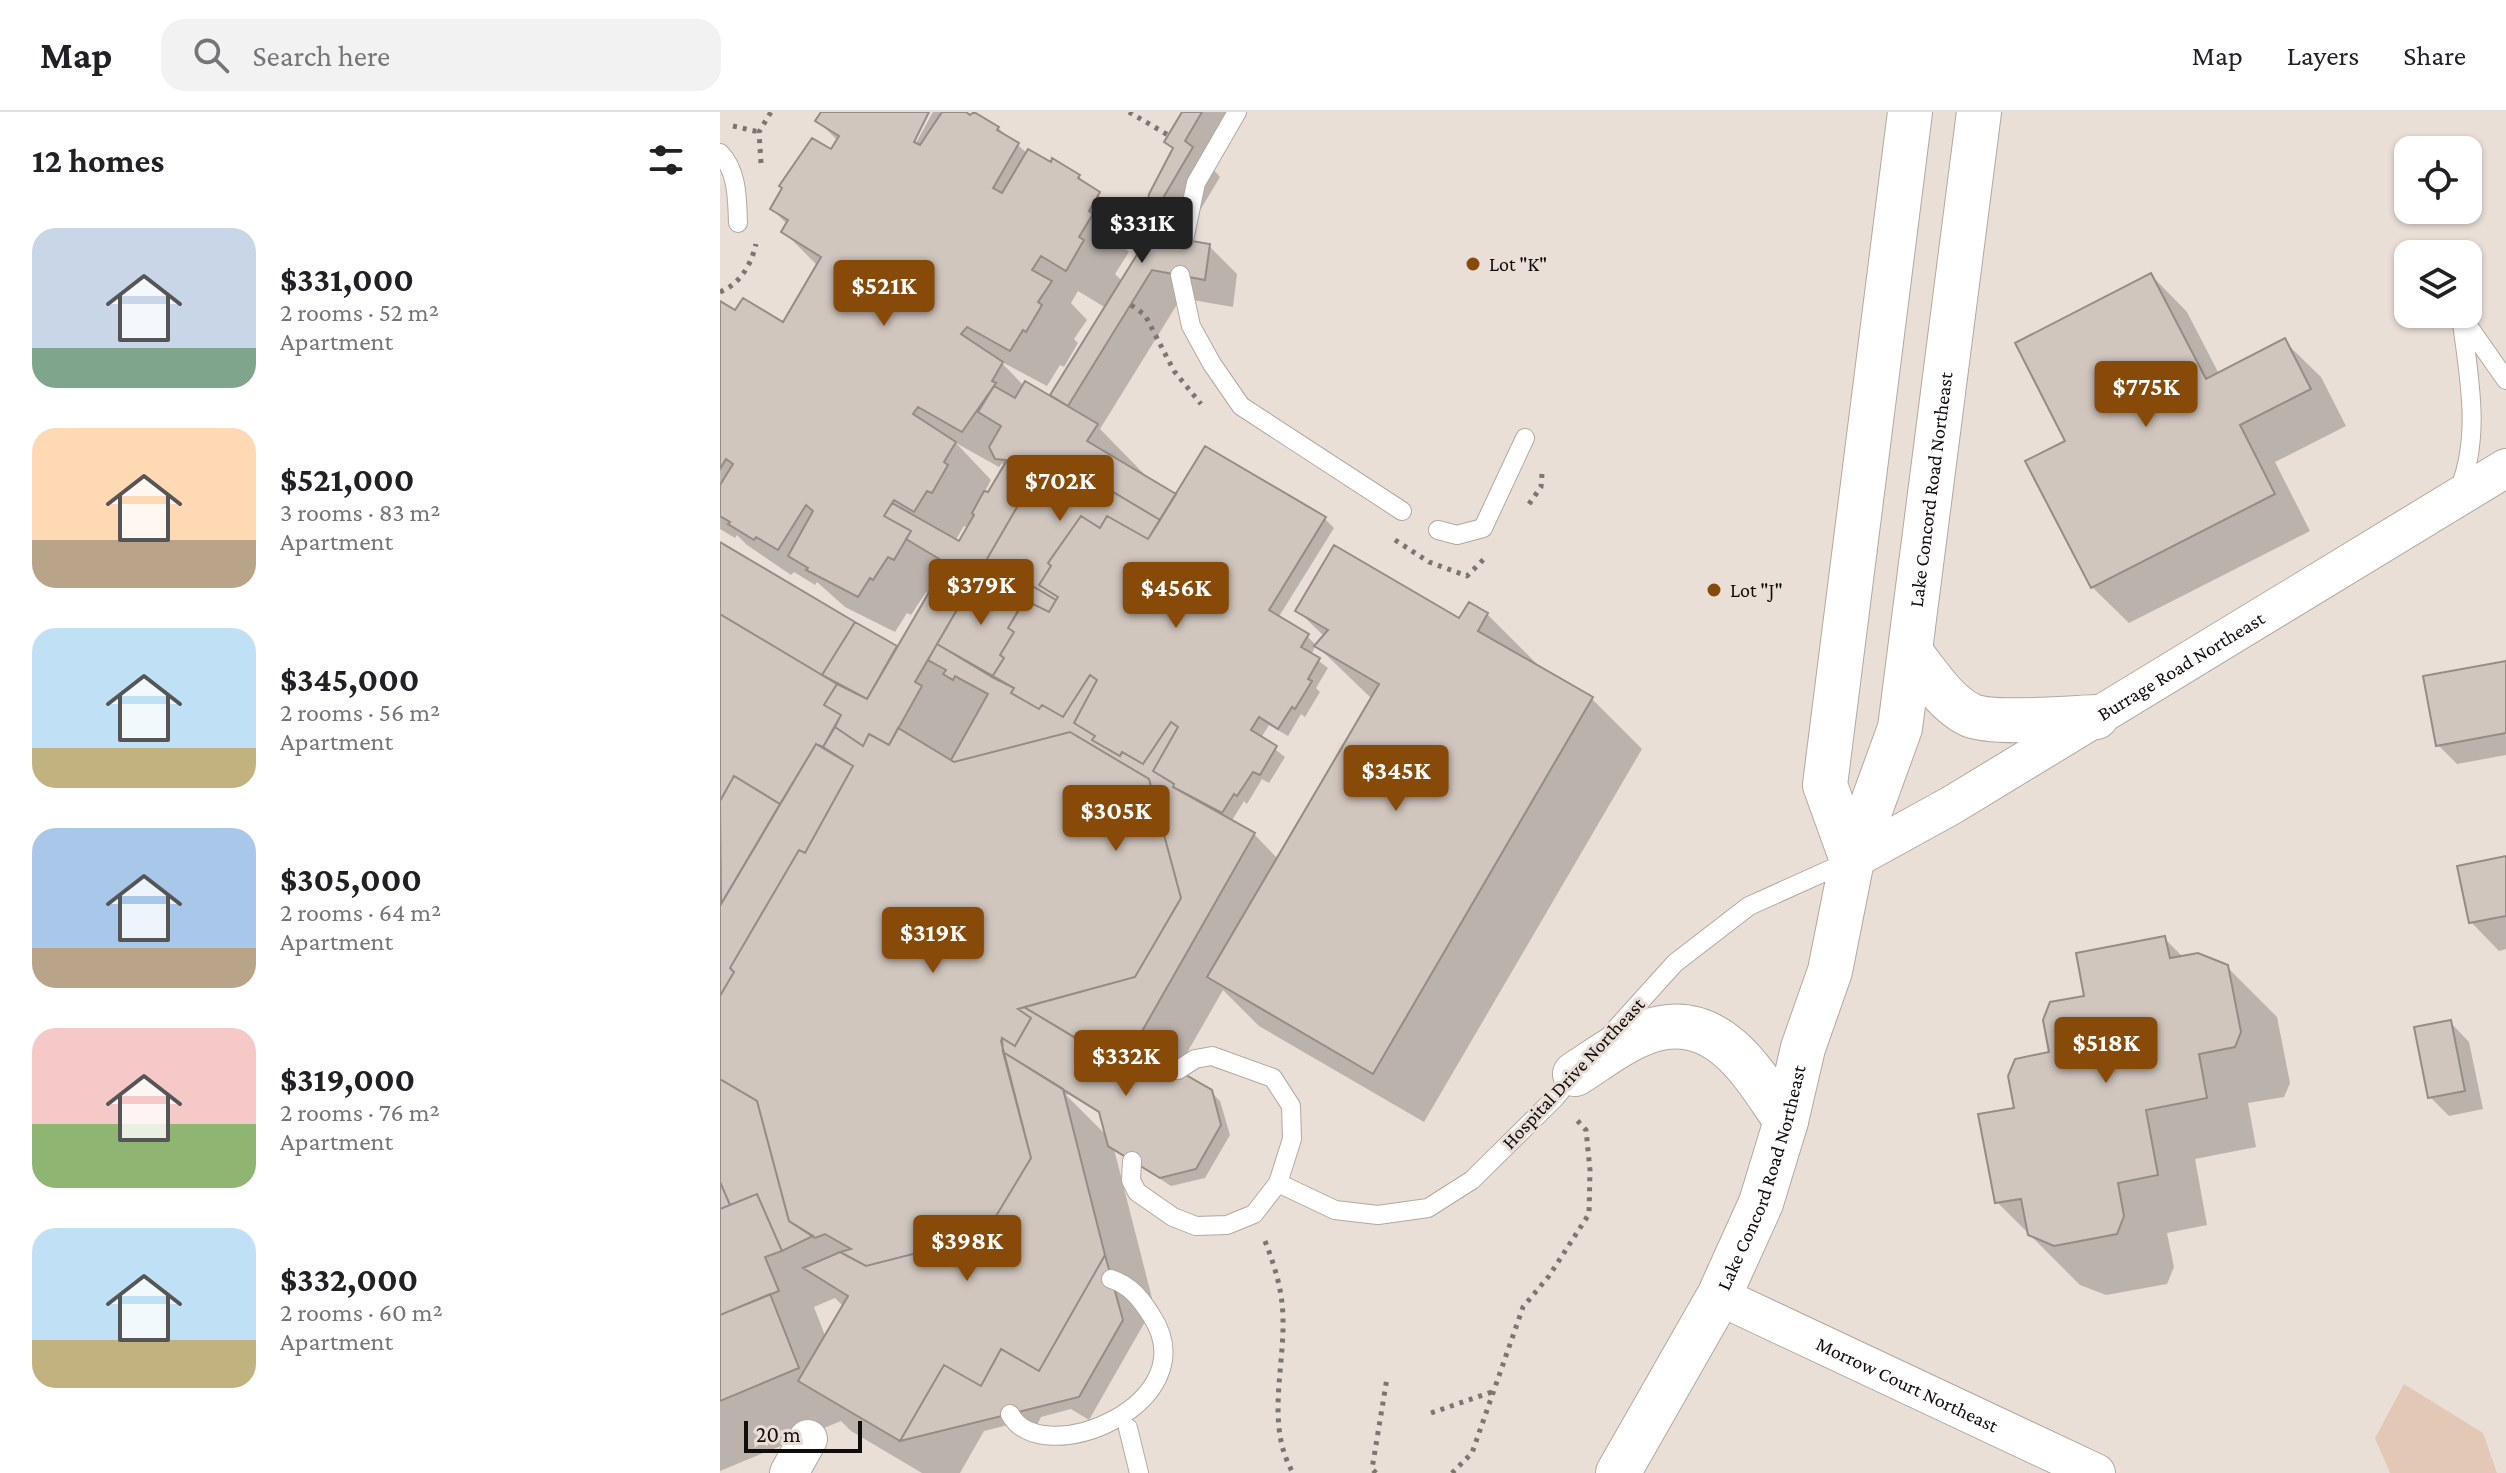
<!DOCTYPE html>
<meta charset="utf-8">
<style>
body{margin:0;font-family:"Crimson Pro",serif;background:#f2f2f2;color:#202124;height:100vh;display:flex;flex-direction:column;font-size:30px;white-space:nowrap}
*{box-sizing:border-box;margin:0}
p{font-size:26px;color:#757577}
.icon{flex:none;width:44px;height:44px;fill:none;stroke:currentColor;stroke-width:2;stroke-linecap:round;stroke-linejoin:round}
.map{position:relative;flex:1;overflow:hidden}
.drawer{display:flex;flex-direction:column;background:#fff;width:720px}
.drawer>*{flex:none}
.buttons{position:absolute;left:1674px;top:24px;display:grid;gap:16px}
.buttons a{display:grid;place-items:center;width:88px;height:88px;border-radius:16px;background:#fff;box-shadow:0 2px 6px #0004;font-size:40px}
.scale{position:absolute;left:24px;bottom:20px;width:118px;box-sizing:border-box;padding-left:8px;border:4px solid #110d0a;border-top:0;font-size:22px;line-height:28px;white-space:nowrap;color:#110d0a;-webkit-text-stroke:6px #eadfd7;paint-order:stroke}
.price{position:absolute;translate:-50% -68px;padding:0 18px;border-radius:8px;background:#874a09;color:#fff;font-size:26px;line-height:52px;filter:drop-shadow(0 2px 4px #0008)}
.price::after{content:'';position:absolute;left:50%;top:48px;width:24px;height:18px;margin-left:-12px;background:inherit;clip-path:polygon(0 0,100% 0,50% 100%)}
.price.selected{background:#222;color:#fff}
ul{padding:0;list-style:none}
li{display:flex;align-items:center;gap:24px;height:200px;padding:0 32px}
li span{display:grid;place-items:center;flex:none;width:224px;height:160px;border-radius:24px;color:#555}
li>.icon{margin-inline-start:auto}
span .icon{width:96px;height:96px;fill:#fffc;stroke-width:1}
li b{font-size:34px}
h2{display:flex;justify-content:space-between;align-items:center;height:96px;padding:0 32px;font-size:34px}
header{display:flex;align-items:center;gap:48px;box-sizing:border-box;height:112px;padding:0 40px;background:#fff;border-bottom:2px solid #e0e0e0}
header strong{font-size:38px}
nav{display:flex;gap:44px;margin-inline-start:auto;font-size:28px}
.search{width:560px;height:72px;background:#f2f2f2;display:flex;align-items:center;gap:20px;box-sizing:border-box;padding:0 28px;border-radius:24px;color:#757577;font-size:30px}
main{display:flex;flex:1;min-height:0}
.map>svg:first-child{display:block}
.green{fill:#e3c9b5}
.shadow{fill:#0003;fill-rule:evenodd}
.building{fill:#d0c6be;stroke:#968c85;stroke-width:2}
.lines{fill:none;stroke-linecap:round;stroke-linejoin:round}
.service-casing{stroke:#b3a8a0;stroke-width:20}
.minor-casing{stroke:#b3a8a0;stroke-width:40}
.secondary-casing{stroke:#b3a8a0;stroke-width:46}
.path{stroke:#7d7570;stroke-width:5;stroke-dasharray:4 6;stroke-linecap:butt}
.service{stroke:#fff;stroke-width:18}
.minor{stroke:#fff;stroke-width:38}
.secondary{stroke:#fff;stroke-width:44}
.poi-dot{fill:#874a09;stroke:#eadfd7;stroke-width:3}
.labels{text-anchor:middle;stroke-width:6;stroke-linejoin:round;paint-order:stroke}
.poi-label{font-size:20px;fill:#110d0a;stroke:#eadfd7;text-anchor:start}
.street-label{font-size:20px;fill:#110d0a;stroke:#eadfd7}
</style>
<header>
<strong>Map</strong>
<div class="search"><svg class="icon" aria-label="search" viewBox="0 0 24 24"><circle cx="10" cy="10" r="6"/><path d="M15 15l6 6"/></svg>Search here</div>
<nav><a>Map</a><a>Layers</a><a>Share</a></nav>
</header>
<main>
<section class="drawer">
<h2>12 homes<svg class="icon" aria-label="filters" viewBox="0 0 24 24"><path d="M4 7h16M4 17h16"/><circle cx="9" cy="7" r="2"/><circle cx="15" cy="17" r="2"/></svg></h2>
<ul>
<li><span style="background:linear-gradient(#c9d6e8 75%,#7fa58c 0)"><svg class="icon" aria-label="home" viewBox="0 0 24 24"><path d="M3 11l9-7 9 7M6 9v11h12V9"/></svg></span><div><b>$331,000</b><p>2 rooms · 52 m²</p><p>Apartment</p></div></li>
<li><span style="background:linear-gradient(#ffd9b3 70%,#b9a48a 0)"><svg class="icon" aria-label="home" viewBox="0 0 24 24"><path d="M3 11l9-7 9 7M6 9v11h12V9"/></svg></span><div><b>$521,000</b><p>3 rooms · 83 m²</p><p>Apartment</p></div></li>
<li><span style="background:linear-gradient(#bfe0f5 75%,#c2b280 0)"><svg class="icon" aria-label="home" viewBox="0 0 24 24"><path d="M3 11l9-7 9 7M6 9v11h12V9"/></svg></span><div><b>$345,000</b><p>2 rooms · 56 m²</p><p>Apartment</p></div></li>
<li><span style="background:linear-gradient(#a9c7e8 75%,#b9a48a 0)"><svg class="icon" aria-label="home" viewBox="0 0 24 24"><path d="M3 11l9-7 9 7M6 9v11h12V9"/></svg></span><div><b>$305,000</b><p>2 rooms · 64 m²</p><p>Apartment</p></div></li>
<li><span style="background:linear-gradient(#f6c9c9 60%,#8fb573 0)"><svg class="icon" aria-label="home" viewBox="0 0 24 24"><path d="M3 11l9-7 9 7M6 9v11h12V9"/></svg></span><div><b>$319,000</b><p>2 rooms · 76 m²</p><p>Apartment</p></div></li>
<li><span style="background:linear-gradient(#bfe0f5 70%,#c2b280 0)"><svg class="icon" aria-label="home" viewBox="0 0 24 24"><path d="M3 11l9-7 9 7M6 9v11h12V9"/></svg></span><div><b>$332,000</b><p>2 rooms · 60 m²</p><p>Apartment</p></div></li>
</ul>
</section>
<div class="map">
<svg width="1786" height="1361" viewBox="0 0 1786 1361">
<rect width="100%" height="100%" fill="#eadfd7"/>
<path class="green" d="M1684,1272l79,49 14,40h-107l-15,-35z"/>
<path class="shadow" d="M104,0h104l-21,38 4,2 22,-40h29l36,16 30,26 50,22 57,54 -10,18 4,4 -14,22 7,7 18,-27 35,-104 9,-38h63l-34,57 7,8 -21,35 -13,30 23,4 28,28 -4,33 -52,-9 -81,131 46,47 -1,2 30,17 150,24 9,9 -56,90 29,18 10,10 8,-9 -27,-26 162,10 27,-7 50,50 -1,3 56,32 50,50 -218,373 -165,-96 -36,-36 -47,82 35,20 9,9 10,34 -25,43 -34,8 -57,-37 40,157 -65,114 -18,-11 -30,8 -9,18 -20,-11 -28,7 -24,42h-38l-71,-42 -10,-10 -121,50v-927l178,105 32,-54 -4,-3 -15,23 -4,-2 -12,19 -50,-25 -28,-25 -2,3 -21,-13 -3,3 -44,-30 -10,-10 -2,3 -15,-9v-226l16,10 48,12 34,-59 -34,-34 4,-7 -16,-16 60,-57 6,-11 -20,-20zM358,179l28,17 -55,89 -27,-11 -24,-25 47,25 13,-21 4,2 14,-24 -4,-4 13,-19 -16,-17zM236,331l43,24 3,-4 4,3 -17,29 -5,-2 7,-13zM244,414l5,2 -10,16 -4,-3zM596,533l56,54 -94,160 -24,-25 -23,-12 13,-21 3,3 15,-25 7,4 16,-26 -24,-19 8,-13 19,11 13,-22 4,3 15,-25 -4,-4 12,-20 -17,-13zM348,982l34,21 5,21 -41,-41zM115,1186l9,9 -18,31 -12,-31z
M1431,163l36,37 32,62 65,-33 37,36 25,49 -71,36 35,69 -181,92 -37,-36 -25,-145z
M1786,551v92l-49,9 -19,-19z
M1786,746v91l-7,2 -28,-29z
M1445,827l19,19 43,9 50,50 13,66 -6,14 -36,6 8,44 -61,12 12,66 -40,8 7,34 -7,17 -61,11 -26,-10 -83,-83 19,-93 70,-111z
M1730,910l19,20 14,67 -34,7 -19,-19z"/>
<path class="building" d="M101,0h108l-15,30 6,3 22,-33h24l4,3 4,-3 25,15 -2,3 22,13 -26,45 9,5 26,-44 23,13 1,-4 28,17 -2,3 22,14 -11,19 4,3 -14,23 5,3 -18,31 -25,-15 -9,14 20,11 -14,21 4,3 -16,27 -3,-2 -13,21 -43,-24 -6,7 42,28 -11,19 4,2 -34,49 -44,-25 -5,7 43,28 -12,20 4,3 -16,28 -5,-2 -13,21 -20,-12 -10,16 27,15 -17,29 -6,-3 -15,23 -3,-2 -12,19 -52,-27 2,-2 -20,-12 25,-45 -7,-6 -28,45 -22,-13 -2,3 -26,-16 2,-2 -10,-6v-31l13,-21 -7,-5 -6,10v-168l15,9 8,-12 40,24 38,-65 -40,-25 7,-12 -18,-11 12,-21 -3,-2 33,-48 19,11 8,-13 -24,-15z
M462,0h20l-17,29 8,6 -30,51 -8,37 55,9 -5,36 -53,-10 -84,136 -18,-11 88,-142 11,-59 24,-46 -9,-6z
M1431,161l55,106 79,-41 26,51 -71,36 35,69 -184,94 -66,-127 40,-20 -50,-98z
M305,269l73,43 -11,17 89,53 -16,26 -92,-55 -14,22 -19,-11 -48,83 69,41 -7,12 -24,-12 -3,4 -46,-27 -61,105 7,4 -33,59 -20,-11 -6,12 -28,-19 6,-12 -17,-10 13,-21 30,15 79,-136 -40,-24 5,-8 -27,-15 8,-13 67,38 15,-26 -2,-2 12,-22 4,1 19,-32 -12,-1 -6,-12 12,-21 -23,-14 16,-26 21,12z
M485,334l121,71 -57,93 40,24 -8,13 19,11 -12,21 4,2 -17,28 -3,-2 -14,22 -19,-12 -8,13 26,16 -17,29 -7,-3 -16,24 -3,-2 -12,19 -49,-26 1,-3 -21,-13 25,-44 -7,-5 -28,42 -21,-12 -2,4 -28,-16 3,-4 -21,-13 23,-43 -7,-5 -27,42 -21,-12 -3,4 -28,-16 3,-5 -22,-11 12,-19 -4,-3 14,-23 -6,-4 17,-28 24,12 7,-12 2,-3 -19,-12 12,-19 -3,-3 33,-47 19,12 7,-12 41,23z
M348,353l92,55 -12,19 -41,-23 -7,12 -19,-12 -33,47 3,3 -12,19 19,12 -2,3 -69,-41 48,-83 19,11z
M0,430l135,80 -33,53 -102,-61z
M614,433l125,73 10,-16 19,11 -10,18 115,66 -220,377 -166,-97 172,-293 -65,-38 14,-16 -33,-19z
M256,465l46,27 -14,24 6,4 -14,23 4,3 -12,19 -55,-33z
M0,502l117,70 -13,21 17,10 -18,32 -7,-3 -36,60 -46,-28 -14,25z
M135,510l42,24 -30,53 -45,-24z
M217,532l77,44 -3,5 28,16 3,-4 21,12 27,-42 7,5 -23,43 21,13 -3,4 28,16 2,-4 21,12 28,-42 7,5 -25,44 21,13 -1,3 82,46 -114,200 -55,11 -62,-37 111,-30 46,-79 -32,-119 -79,-47 -116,30 -3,-2 37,-66 -33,-18 -2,4 -10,-6 3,-4 -18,-10z
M1786,549v72l-70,13 -13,-70z
M115,615l28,19 6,-12 20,11 9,-17 56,34 116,-30 79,47 32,119 -46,79 -117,32 13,9 -16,28 -13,-8 -1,3 30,117 -47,78 -118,30 -26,-14 11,-3 -26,-15 -10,4 -26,-17 -32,-120 -37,-22v-83l14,-24 -4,-4 69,-118 6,3 48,-87 -30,-19z
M96,632l37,22 -48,87 -6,-3 -69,118 4,4 -14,24v-90z
M14,664l46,28 -59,100 -1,-103z
M1786,744v60l-37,7 -12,-57z
M1445,824l5,22 28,-5 30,12 13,67 -6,15 -36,7 8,44 -61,12 12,65 -40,8 6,33 -7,18 -63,12 -26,-11 -7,-36 -26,4 -17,-89 36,-6 -6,-32 7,-17 34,-7 -6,-32 7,-18 34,-6 -8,-43z
M304,895l101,61 33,-9 54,31 9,35 -25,44 -36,9 -52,-32 -9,-34 -96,-60 -1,-14 13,8 16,-28 -13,-9z
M1731,908l14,71 -37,7 -14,-71z
M283,940l60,37 42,166 -66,116 -38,-22 -20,37 -37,-21 -44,76 -102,-60 50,-85 -45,-28 37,-16 26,14 118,-30 47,-78z
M0,967l37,22 32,120 24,15 -31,15 -25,-57 -27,11 -10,-23z
M0,1070l10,23 -10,4z
M37,1082l25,57 -17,6 14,34 -59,24v-106z
M385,1143l18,65 -44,77 -179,44 44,-76 37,21 20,-37 38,22z
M50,1182l29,74 -79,33v-86z"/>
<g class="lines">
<g class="service-casing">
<path id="service" d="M0,41c18,19 17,46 18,70
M464,128l12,-57 41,-71
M460,163l11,51 21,38 29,42 161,105
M1744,208l42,60
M1739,378c23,-56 9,-117 2,-175
M718,418l19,5 26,-7 42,-90
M891,922l64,-71 74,-57 100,-45
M412,1049l-1,19 6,12 36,25 23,9 31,-1 27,-11 24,-31 14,-44 -1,-33 -18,-28 -61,-22 -17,3 -17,11
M558,1071l57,27 43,5 50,-7 44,-28 84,-83 19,-24
M290,1302c31,59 200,-11 141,-99 -10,-16 -21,-30 -40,-36
M408,1316l11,45"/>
</g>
<g class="minor-casing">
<g id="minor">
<path id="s1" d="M1132,748l100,-55 554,-337"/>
<path id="s2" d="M999,1184l377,177"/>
<path d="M69,1361l19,-34"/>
</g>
</g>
<g class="secondary-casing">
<g id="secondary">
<path d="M1190,540c17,21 35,51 60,63 22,10 100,3 126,2"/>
<path d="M1132,748l-27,-75 85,-673"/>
<path d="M855,962c26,-16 55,-40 86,-46 62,-12 96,51 125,93"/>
<path id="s3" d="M898,1361l101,-177 42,-93 25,-82 17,-73 27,-77 22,-111 48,-132 79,-616"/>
</g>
</g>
<path class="path" d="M409,0l39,23
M13,14l26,6
M41,51l-2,-31 12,-20
M0,180c20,-8 31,-27 36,-48
M411,193l14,10 29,56 27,33
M809,392l12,-17 1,-13
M675,428l34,22 38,14 18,-18
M545,1129c10,26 18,51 18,79 1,51 -17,106 10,153
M711,1301l61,-21
M656,1361l-4,-4 15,-91
M732,1361l20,-20 51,-146 26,-31 40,-62 1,-44 -4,-40 -12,-13"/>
<use href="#service" class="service"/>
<use href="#minor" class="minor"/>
<use href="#secondary" class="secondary"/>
</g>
<g class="poi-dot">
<circle cx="753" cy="152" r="8"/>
<circle cx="994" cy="478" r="8"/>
</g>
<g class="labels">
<g class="poi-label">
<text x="769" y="159">Lot "K"</text>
<text x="1010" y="485">Lot "J"</text>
</g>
<g class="street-label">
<text dy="7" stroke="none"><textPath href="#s3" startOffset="1042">Lake Concord Road Northeast</textPath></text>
<text dy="7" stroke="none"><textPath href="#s1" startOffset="382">Burrage Road Northeast</textPath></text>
<text transform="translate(853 961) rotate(-47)" y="7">Hospital Drive Northeast</text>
<text dy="7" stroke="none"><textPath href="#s3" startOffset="330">Lake Concord Road Northeast</textPath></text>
<text dy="7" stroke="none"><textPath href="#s2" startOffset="208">Morrow Court Northeast</textPath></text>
</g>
</g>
</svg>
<div class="buttons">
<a><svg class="icon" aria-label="locate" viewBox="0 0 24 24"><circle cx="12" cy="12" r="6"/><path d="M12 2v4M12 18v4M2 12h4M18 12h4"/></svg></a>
<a><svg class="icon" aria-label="layers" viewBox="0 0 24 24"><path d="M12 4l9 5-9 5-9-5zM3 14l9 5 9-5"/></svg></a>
</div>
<div class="scale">20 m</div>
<b class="price selected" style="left:422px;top:153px">$331K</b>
<b class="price" style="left:164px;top:216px">$521K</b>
<b class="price" style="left:1426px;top:317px">$775K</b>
<b class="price" style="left:340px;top:411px">$702K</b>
<b class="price" style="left:261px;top:515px">$379K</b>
<b class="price" style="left:456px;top:518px">$456K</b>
<b class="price" style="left:676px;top:701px">$345K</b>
<b class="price" style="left:396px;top:741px">$305K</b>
<b class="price" style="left:213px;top:863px">$319K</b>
<b class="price" style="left:1386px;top:973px">$518K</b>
<b class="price" style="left:406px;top:986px">$332K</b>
<b class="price" style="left:247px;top:1171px">$398K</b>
</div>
</main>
